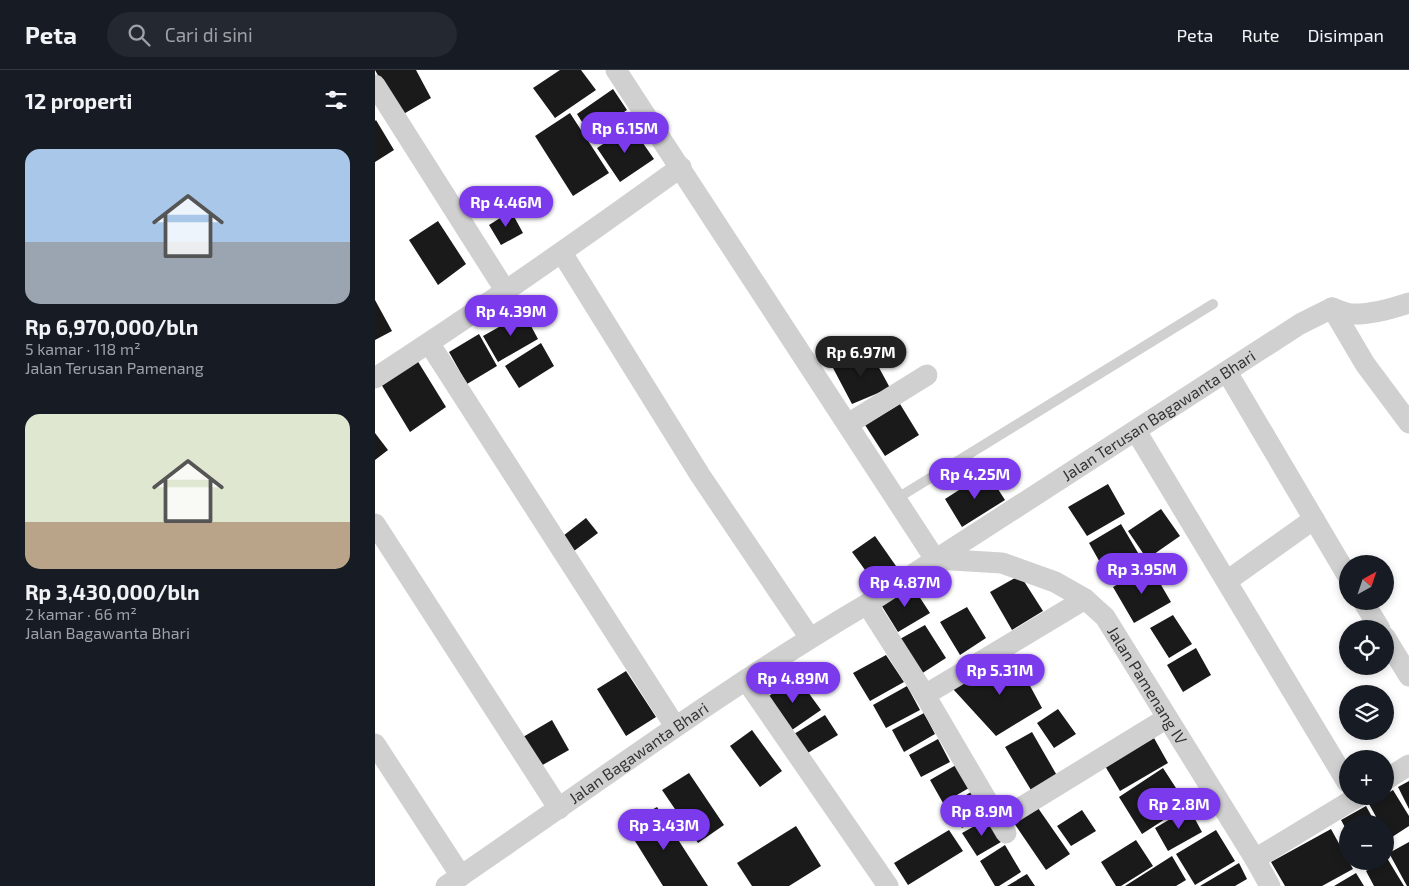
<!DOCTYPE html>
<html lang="id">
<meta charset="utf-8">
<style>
body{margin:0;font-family:"Exo 2",sans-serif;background:#242831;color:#f1f3f6;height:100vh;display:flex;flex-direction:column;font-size:19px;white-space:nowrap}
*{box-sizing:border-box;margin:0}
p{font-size:16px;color:#9ea1a6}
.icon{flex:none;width:28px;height:28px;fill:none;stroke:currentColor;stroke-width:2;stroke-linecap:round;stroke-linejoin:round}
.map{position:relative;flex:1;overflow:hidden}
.sheet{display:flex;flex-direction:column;background:#171b24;width:375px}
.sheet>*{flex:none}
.needle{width:32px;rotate:40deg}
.tools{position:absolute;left:964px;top:485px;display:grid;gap:10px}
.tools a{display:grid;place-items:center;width:55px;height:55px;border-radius:50%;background:#171b24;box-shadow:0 2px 8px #0003;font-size:25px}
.price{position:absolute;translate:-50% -42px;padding:0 11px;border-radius:18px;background:#7c3aed;color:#fff;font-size:16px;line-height:32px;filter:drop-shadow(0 1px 2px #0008)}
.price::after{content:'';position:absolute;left:50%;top:30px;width:15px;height:11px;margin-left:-8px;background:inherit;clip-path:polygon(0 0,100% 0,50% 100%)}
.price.current{background:#222;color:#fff}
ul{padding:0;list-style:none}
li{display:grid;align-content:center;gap:10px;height:265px;padding:0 25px}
li span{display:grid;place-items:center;height:155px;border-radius:15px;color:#555}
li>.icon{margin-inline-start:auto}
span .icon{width:90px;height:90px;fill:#fffc;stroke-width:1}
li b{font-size:21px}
h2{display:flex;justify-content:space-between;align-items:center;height:60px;padding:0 25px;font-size:21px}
header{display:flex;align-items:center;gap:30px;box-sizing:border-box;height:70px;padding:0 25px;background:#171b24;border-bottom:1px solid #363941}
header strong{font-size:24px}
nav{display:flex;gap:28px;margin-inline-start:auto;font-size:18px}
.search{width:350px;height:45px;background:#242831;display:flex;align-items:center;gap:12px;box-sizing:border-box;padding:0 18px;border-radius:28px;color:#9ea1a6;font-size:19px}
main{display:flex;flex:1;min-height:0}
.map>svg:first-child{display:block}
.building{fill:#1a1a1a}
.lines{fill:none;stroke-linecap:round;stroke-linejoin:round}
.service{stroke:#d0d0d0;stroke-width:10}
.minor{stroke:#d0d0d0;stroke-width:21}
.labels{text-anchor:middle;stroke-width:5;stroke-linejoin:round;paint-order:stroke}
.street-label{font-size:16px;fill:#333;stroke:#fff}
</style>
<header>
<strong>Peta</strong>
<div class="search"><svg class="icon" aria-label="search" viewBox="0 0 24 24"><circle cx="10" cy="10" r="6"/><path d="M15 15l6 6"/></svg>Cari di sini</div>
<nav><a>Peta</a><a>Rute</a><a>Disimpan</a></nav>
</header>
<main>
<section class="sheet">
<h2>12 properti<svg class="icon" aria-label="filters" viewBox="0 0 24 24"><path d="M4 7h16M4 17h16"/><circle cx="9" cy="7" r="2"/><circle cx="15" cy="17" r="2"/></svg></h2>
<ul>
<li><span style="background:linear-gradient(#a9c7e8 60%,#9aa5b1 0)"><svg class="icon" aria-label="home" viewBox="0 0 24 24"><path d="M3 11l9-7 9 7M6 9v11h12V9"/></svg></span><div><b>Rp 6,970,000/bln</b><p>5 kamar · 118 m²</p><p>Jalan Terusan Pamenang</p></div></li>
<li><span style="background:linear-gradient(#dfe7d0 70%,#b9a48a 0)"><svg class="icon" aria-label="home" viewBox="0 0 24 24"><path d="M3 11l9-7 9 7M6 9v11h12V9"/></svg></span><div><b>Rp 3,430,000/bln</b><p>2 kamar · 66 m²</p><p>Jalan Bagawanta Bhari</p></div></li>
</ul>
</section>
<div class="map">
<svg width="1034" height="816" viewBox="0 0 1034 816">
<rect width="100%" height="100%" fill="#fff"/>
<path class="building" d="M0,0h41l15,28 -31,18z
M185,0h21l15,20 -41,28 -22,-30z
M238,19l14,21 -37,25 -13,-21z
M195,43l39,60 -36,23 -38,-60z
M1,50l18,30 -19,12v-41z
M256,56l23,33 -34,23 -23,-34z
M136,141l12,22 -22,12 -12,-20z
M63,151l28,43 -28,21 -29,-45z
M0,230l17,31 -17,9z
M149,243l14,26 -40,23 -15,-26z
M104,264l18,32 -30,18 -18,-32z
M166,273l13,23 -35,22 -14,-22z
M495,281l20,37 -38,16 -19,-36z
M42,290l29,47 -36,25 -29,-48z
M525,334l19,31 -34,21 -20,-31z
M0,363l13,17 -13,10z
M612,402l18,28 -43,27 -17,-28z
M733,414l17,30 -38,22 -19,-29z
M786,439l19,27 -33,23 -19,-28z
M211,448l12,15 -24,18 -11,-15z
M746,454l23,39 -33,19 -22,-39z
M500,466l21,30 -23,15 -21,-29z
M775,496l21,36 -37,21 -21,-36z
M645,505l23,36 -31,19 -22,-38z
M536,514l19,29 -32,19 -18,-29z
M592,537l19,31 -26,17 -20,-33z
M798,545l19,29 -23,14 -19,-30z
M550,555l21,33 -25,16 -21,-35z
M821,578l15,27 -28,17 -16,-27z
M511,585l18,27 -34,19 -17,-28z
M639,586l28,52 -46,28 -43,-47z
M251,601l30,46 -30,19 -29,-47z
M422,607l24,33 -32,22 -23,-34z
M532,616l13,24 -34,18 -13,-23z
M683,639l18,25 -22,14 -17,-25z
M549,643l11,21 -31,18 -12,-22z
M450,645l13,20 -32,19 -12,-20z
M177,650l17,30 -30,17 -16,-30z
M377,660l30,41 -22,16 -30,-41z
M657,662l27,47 -25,16 -29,-48z
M779,668l14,25 -48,28 -15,-25z
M563,669l12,23 -29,15 -12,-22z
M581,695l13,23 -26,15 -13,-23z
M788,698l24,37 -45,29 -23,-37z
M314,703l35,52 -26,18 -36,-53z
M1034,711v28l-11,-22z
M1018,720l16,26v10l-20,13 -4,-6v-9h-5l-11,-20z
M596,722l14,22 -23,14 -14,-22z
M991,736l10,18h-29v7l-6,-11z
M282,737l51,79h-45l-38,-61z
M663,738l32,46 -24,16 -32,-47z
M814,738l13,24 -34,19 -13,-23z
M707,740l14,21 -25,15 -14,-20z
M612,749l14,23 -24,14 -15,-23z
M421,756l25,40 -32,20h-37l-15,-23z
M956,759l22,40 -31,17h-37l-14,-24z
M574,760l14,21 -55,34 -14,-22z
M841,760l19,31 -40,24 -19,-31z
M761,770l17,26 -32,20h-5l-15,-24z
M1034,772v44h-2l-18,-33z
M630,775l16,27 -22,14h-4l-15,-25z
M797,786l14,24 -10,6h-51z
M1012,788l17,28h-30l-8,-15 15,-10h4z
M864,793l8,16 -12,7h-35z
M981,803l8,13h-30z
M652,804l8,12h-28z"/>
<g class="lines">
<path class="service" d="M521,429l317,-195"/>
<g class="minor">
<path d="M241,0l319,489"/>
<path d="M0,15l130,205"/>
<path d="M187,183l138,222 110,163"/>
<path d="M957,238l33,56 44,59"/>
<path d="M957,238c6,2 13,5 19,6 19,1 40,-5 58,-11"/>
<path d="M54,273l246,383"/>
<path d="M852,302l120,203"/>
<path d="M0,308c104,-67 205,-138 306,-211"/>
<path d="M473,354l79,-49"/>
<path d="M761,361l211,351"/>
<path d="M0,454l184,285"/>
<path id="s1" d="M560,489l67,4 53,19 30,17 20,18 150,242 15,27"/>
<path d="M852,511l87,-62"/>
<path d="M988,531l17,28"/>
<path d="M492,534l58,91 81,138"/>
<path d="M1010,567l24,39"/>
<path d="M371,610l142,206"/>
<path d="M550,625l160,-96"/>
<path d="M0,674l86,132"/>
<path d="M1010,710l24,-15"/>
<path d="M624,751l168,-103"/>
<path d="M880,789l104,-63"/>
<path id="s2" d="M71,816c140,-95 275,-196 421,-282l433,-280 32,-16"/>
</g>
</g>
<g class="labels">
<g class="street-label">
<text dy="6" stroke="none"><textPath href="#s2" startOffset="854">Jalan Terusan Bagawanta Bhari</textPath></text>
<text dy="6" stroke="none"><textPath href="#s1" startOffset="265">Jalan Pamenang IV</textPath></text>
<text dy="6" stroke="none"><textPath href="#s2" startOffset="234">Jalan Bagawanta Bhari</textPath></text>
</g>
</g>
</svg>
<div class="tools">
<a><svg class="needle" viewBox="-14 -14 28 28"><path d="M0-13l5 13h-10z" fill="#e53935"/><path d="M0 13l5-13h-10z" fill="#9ea1a6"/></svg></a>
<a><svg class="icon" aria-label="locate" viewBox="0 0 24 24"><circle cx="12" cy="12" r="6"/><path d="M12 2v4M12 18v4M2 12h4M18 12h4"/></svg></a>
<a><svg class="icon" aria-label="layers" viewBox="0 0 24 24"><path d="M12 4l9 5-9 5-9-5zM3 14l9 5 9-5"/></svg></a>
<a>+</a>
<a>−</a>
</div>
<b class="price" style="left:250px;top:84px">Rp 6.15M</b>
<b class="price" style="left:131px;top:158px">Rp 4.46M</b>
<b class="price" style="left:136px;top:267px">Rp 4.39M</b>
<b class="price current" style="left:486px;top:308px">Rp 6.97M</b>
<b class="price" style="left:600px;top:430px">Rp 4.25M</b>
<b class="price" style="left:767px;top:525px">Rp 3.95M</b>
<b class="price" style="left:530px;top:538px">Rp 4.87M</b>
<b class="price" style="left:625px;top:626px">Rp 5.31M</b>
<b class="price" style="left:418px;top:634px">Rp 4.89M</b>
<b class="price" style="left:804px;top:760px">Rp 2.8M</b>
<b class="price" style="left:607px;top:767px">Rp 8.9M</b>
<b class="price" style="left:289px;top:781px">Rp 3.43M</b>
</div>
</main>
